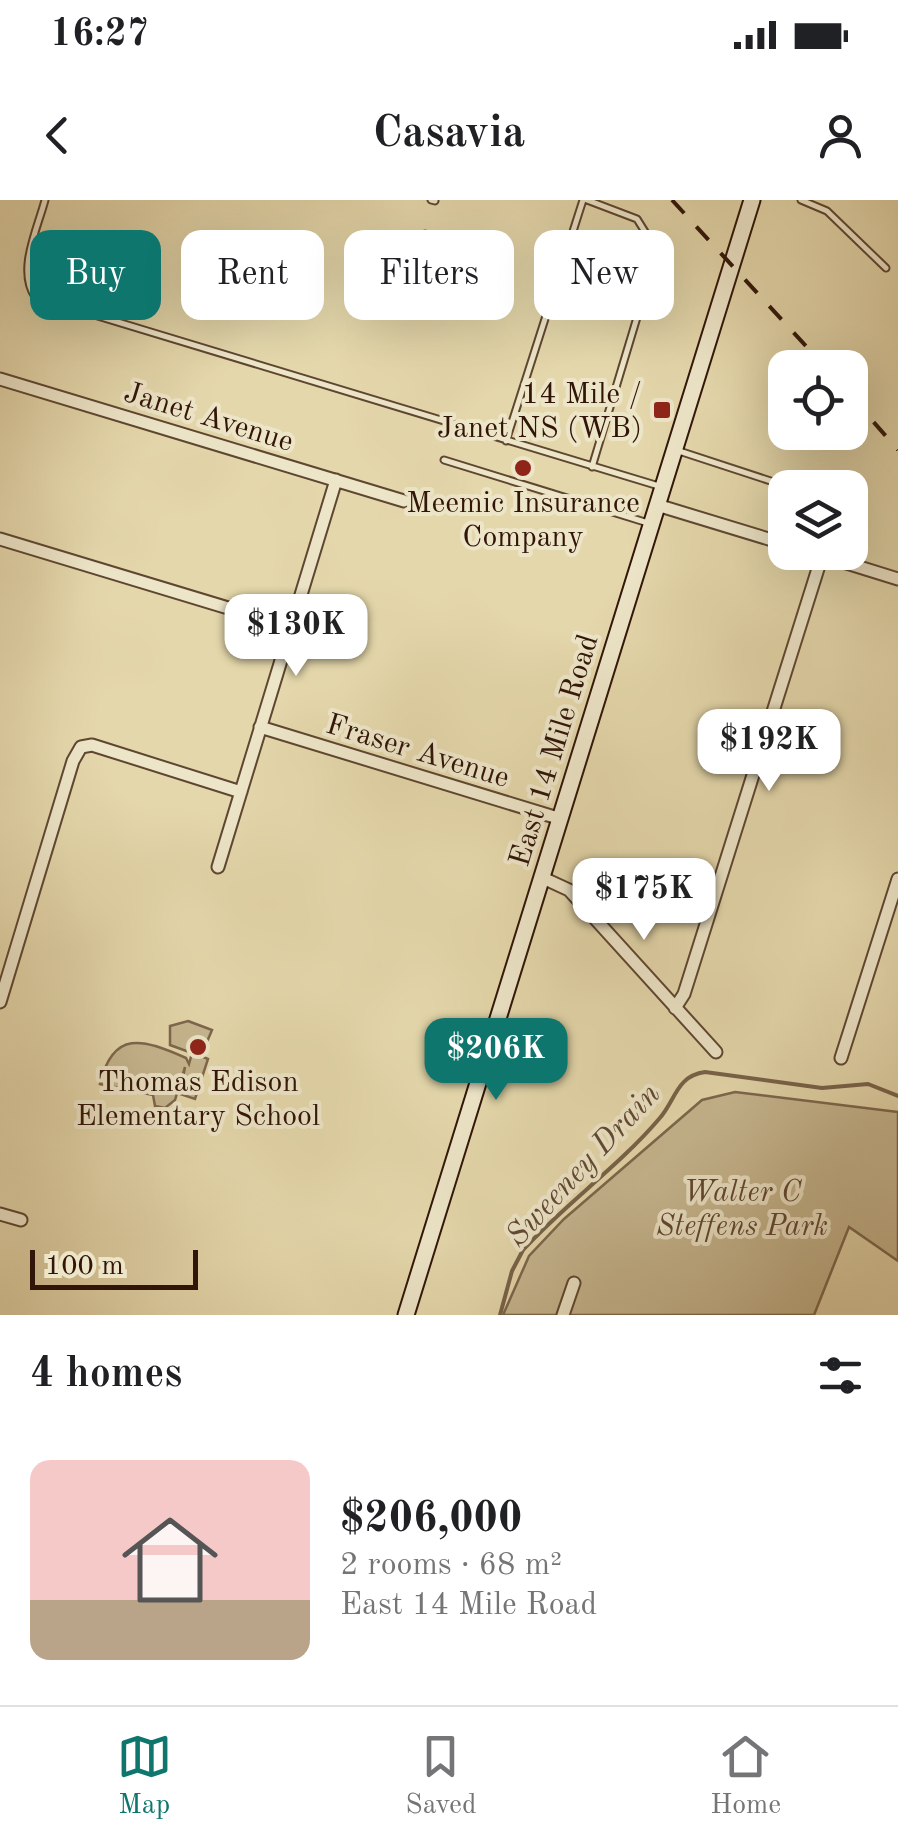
<!DOCTYPE html>
<meta charset="utf-8">
<style>
body{margin:0;font-family:"Old Standard TT",serif;background:#f2f2f2;color:#202124;height:100vh;display:flex;flex-direction:column;font-size:38px;white-space:nowrap}
*{box-sizing:border-box;margin:0}
p{font-size:32px;color:#757577}
.icon{flex:none;width:55px;height:55px;fill:none;stroke:currentColor;stroke-width:2;stroke-linecap:round;stroke-linejoin:round}
.map{position:relative;height:1115px;overflow:hidden}
.panel{display:flex;flex-direction:column;background:#fff;flex:1}
.panel>*{flex:none}
.guide{position:absolute;left:30px;top:30px;width:840px;height:90px;display:flex;gap:20px}
.tools{position:absolute;left:768px;top:150px;display:grid;gap:20px}
.tools a{display:grid;place-items:center;width:100px;height:100px;border-radius:20px;background:#fff;box-shadow:0 10px 40px #0002;font-size:50px}
.scale{position:absolute;left:30px;bottom:25px;width:168px;box-sizing:border-box;padding-left:10px;border:5px solid #311508;border-top:0;font-size:28px;line-height:35px;white-space:nowrap;color:#311508;-webkit-text-stroke:8px #ede5c8;paint-order:stroke}
.price{position:absolute;translate:-50% -85px;padding:0 22px;border-radius:20px;background:#fff;color:#222;font-size:32px;line-height:65px;filter:drop-shadow(0 2px 5px #0008)}
.price::after{content:'';position:absolute;left:50%;top:60px;width:30px;height:22px;margin-left:-15px;background:inherit;clip-path:polygon(0 0,100% 0,50% 100%)}
.price.active{background:#0f766e;color:#fff}
ul{padding:0;list-style:none}
li{display:flex;align-items:center;gap:30px;height:250px;padding:0 30px}
li span{display:grid;place-items:center;flex:none;width:280px;height:200px;border-radius:20px;color:#555}
li>.icon{margin-inline-start:auto}
span .icon{width:120px;height:120px;fill:#fffc;stroke-width:1}
li b{font-size:42px}
h2{display:flex;justify-content:space-between;align-items:center;height:120px;padding:0 30px;font-size:42px}
.chip{padding:0 35px;border-radius:20px;background:#fff;box-shadow:0 10px 40px #0002;font-size:35px;line-height:90px}
.chip.active{background:#0f766e;color:#fff}
.status{display:flex;justify-content:space-between;align-items:center;height:70px;padding:0 50px;background:#fff;direction:ltr}
.status svg{height:28px;fill:currentColor}
header{display:flex;justify-content:space-between;align-items:center;height:130px;padding:0 30px;background:#fff;font-size:45px;font-weight:600}
.dock{display:flex;justify-content:space-around;align-items:center;height:140px;border-top:2px solid #e0e0e0;background:#fff;font-size:28px;color:#757577}
.dock a{display:grid;justify-items:center;gap:5px}
.dock .active{color:#0f766e}
.map>svg:first-child{display:block}
.green{fill:#c6b68f;stroke:#7c664c;stroke-width:2.5}
.lines{fill:none;stroke-linecap:round;stroke-linejoin:round}
.stream{stroke:#786249;stroke-width:4}
.lane-casing{stroke:#5e4631;stroke-width:9}
.street-casing{stroke:#5e4631;stroke-width:15}
.secondary-casing{stroke:#311508;stroke-width:19}
.lane{stroke:#ede5c8;stroke-width:5}
.street{stroke:#ede5c8;stroke-width:11}
.secondary{stroke:#ede5c8;stroke-width:15}
.rail{stroke:#311508;stroke-width:4;stroke-dasharray:18 18;stroke-linecap:butt}
.poi-dot{fill:#8f2418;stroke:#ede5c8;stroke-width:4}
.labels{text-anchor:middle;stroke-width:8;stroke-linejoin:round;paint-order:stroke}
.poi-label{font-size:30px;fill:#311508;stroke:#ede5c8}
.street-label{font-size:30px;fill:#311508;stroke:#ede5c8}
.park-label{font-size:30px;font-style:italic;fill:#5e4530;stroke:#ede5c8}
.water-label{font-size:32px;font-style:italic;fill:#604833;stroke:#ede5c8}
</style>
<div class="status"><b>16:27</b><svg viewBox="0 0 49 12"><path d="M0 12V9h3v3zM5 12V6h3v6zM10 12V3h3v9zM15 12V0h3v12zM26 1h20v11H26zM47 4h2v5h-2z"/></svg></div>
<header><svg class="icon" aria-label="back" viewBox="0 0 24 24"><path d="M15 5l-7 7 7 7"/></svg>Casavia<svg class="icon" aria-label="person" viewBox="0 0 24 24"><circle cx="12" cy="8" r="4"/><path d="M4 21q1-7 8-7t8 7"/></svg></header>
<div class="map">
<svg width="898" height="1115" viewBox="0 0 898 1115">
<rect width="100%" height="100%" fill="#e4d7ab"/>
<filter id="stains"><feTurbulence type="fractalNoise" baseFrequency=".002" numOctaves="4"/><feColorMatrix values="0 0 0 0 .2 0 0 0 0 .09 0 0 0 0 .02 0 0 0 .5 -.17"/></filter>
<radialGradient id="worn" r=".72"><stop offset=".6" stop-color="#630" stop-opacity="0"/><stop offset="1" stop-color="#630" stop-opacity=".3"/></radialGradient>
<path class="green" d="M188,821l24,9 -11,26 7,3 -13,40 -15,-5 5,-27 -10,33 -10,8 -10,-2 -2,-11 -53,-11c13,-55 43,-45 86,-26l3,6 3,-11 -22,-8v-19z
M735,892l163,20v149l-49,-34 -35,88h-311l26,-59 35,-37 138,-119z"/>
<g class="lines">
<path class="stream" d="M500,1115l12,-44 11,-21c43,-47 95,-83 136,-131 17,-19 17,-43 46,-47l117,16 46,-4 30,12"/>
<g class="lane-casing">
<path id="lane" d="M45,0c-8,30 -28,70 -10,97l627,190
M431,0l4,1
M587,0l50,19 20,32 -65,216
M801,0l26,11 59,57
M425,34l28,9
M506,241l77,-241
M676,250l116,38
M444,260l204,63"/>
</g>
<g class="street-casing">
<path id="street" d="M0,179l404,122
M657,305l128,39
M0,339l291,88
M811,352l87,27
M260,527l301,92
M218,667l118,-387
M543,678l26,12 147,162
M0,802l73,-241 8,-14 11,-2 149,47
M675,808l9,-14 138,-438
M841,858l57,-179
M0,1014l21,6
M563,1115l11,-32"/>
</g>
<g class="secondary-casing">
<path id="secondary" d="M406,1115l346,-1115"/>
</g>
<use href="#lane" class="lane"/>
<use href="#street" class="street"/>
<use href="#secondary" class="secondary"/>
<path class="rail" d="M672,0l154,168
M850,195l48,55"/>
</g>
<g class="poi-dot">
<rect x="652" y="200" width="20" height="20" rx="5"/>
<circle cx="523" cy="268" r="10"/>
<circle cx="198" cy="847" r="10"/>
</g>
<g class="labels">
<g class="poi-label">
<text x="642" y="203" text-anchor="end">14 Mile /<tspan x="642" dy="34">Janet NS (WB)</tspan></text>
<text x="523" y="312">Meemic Insurance<tspan x="523" dy="34">Company</tspan></text>
<text x="198" y="891">Thomas Edison<tspan x="198" dy="34">Elementary School</tspan></text>
</g>
<g class="street-label">
<text transform="translate(209 216) rotate(17)" y="10">Janet Avenue</text>
<text transform="translate(418 550) rotate(17)" y="10">Fraser Avenue</text>
<text transform="translate(553 550) rotate(-73)" y="10">East 14 Mile Road</text>
</g>
<g class="park-label">
<text x="742" y="1001">Walter C<tspan x="742" dy="34">Steffens Park</tspan></text>
</g>
<g class="water-label">
<text transform="translate(582 964) rotate(-47)" y="11">Sweeney Drain</text>
</g>
</g>
<rect width="100%" height="100%" filter="url(#stains)"/>
<rect width="100%" height="100%" fill="url(#worn)"/>
</svg>
<div class="tools">
<a><svg class="icon" aria-label="locate" viewBox="0 0 24 24"><circle cx="12" cy="12" r="6"/><path d="M12 2v4M12 18v4M2 12h4M18 12h4"/></svg></a>
<a><svg class="icon" aria-label="layers" viewBox="0 0 24 24"><path d="M12 4l9 5-9 5-9-5zM3 14l9 5 9-5"/></svg></a>
</div>
<div class="scale">100 m</div>
<b class="price" style="left:296px;top:479px">$130K</b>
<b class="price" style="left:769px;top:594px">$192K</b>
<b class="price" style="left:644px;top:743px">$175K</b>
<b class="price active" style="left:496px;top:903px">$206K</b>
<div class="guide">
<a class="chip active">Buy</a>
<a class="chip">Rent</a>
<a class="chip">Filters</a>
<a class="chip">New</a>
</div>
</div>
<section class="panel">
<h2>4 homes<svg class="icon" aria-label="filters" viewBox="0 0 24 24"><path d="M4 7h16M4 17h16"/><circle cx="9" cy="7" r="2"/><circle cx="15" cy="17" r="2"/></svg></h2>
<ul>
<li><span style="background:linear-gradient(#f6c9c9 70%,#b9a48a 0)"><svg class="icon" aria-label="home" viewBox="0 0 24 24"><path d="M3 11l9-7 9 7M6 9v11h12V9"/></svg></span><div><b>$206,000</b><p>2 rooms · 68 m²</p><p>East 14 Mile Road</p></div></li>
</ul>
</section>
<nav class="dock">
<a class="active"><svg class="icon" aria-label="map" viewBox="0 0 24 24"><path d="M3 6l6-2 6 2 6-2v14l-6 2-6-2-6 2zM9 4v14M15 6v14"/></svg>Map</a>
<a><svg class="icon" aria-label="saved" viewBox="0 0 24 24"><path d="M7 4h10v16l-5-4-5 4z"/></svg>Saved</a>
<a><svg class="icon" aria-label="home" viewBox="0 0 24 24"><path d="M3 11l9-7 9 7M6 9v11h12V9"/></svg>Home</a>
</nav>
